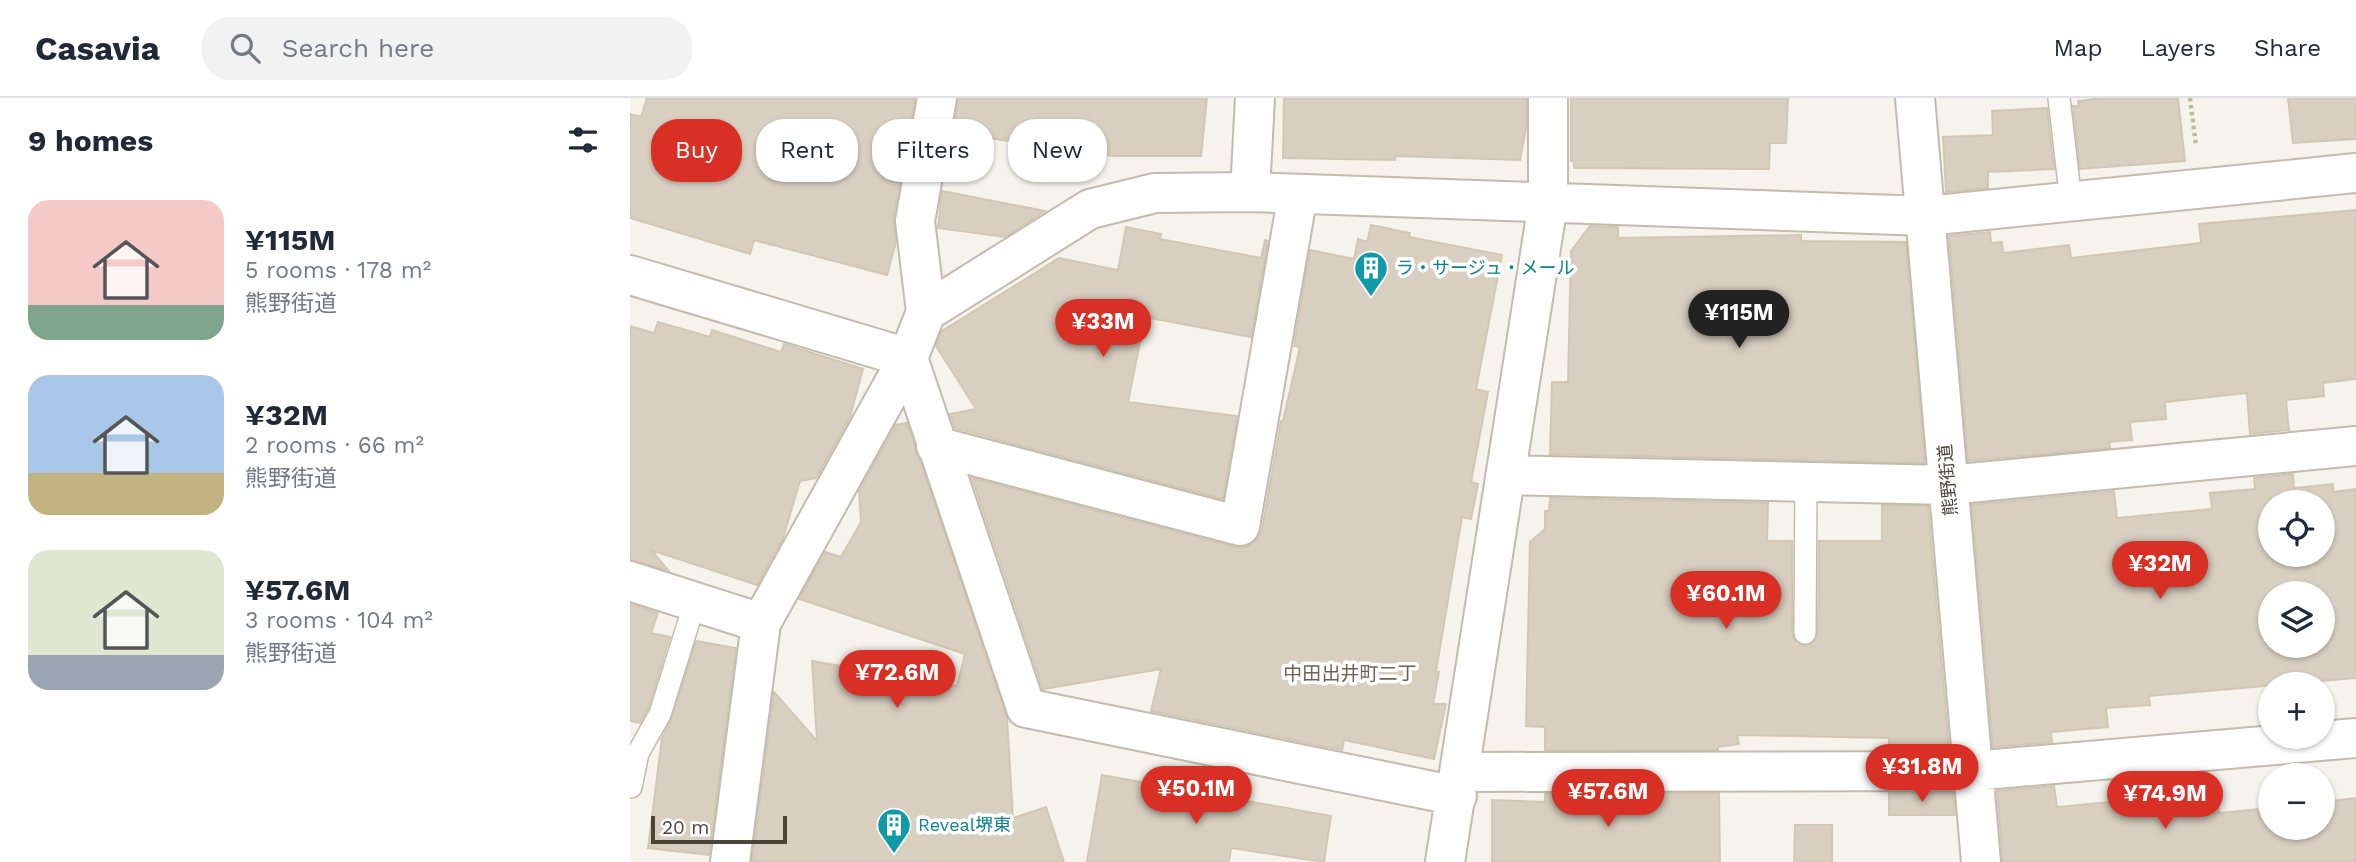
<!DOCTYPE html>
<meta charset="utf-8">
<style>
body{margin:0;font-family:"Work Sans","Noto Sans JP",sans-serif;background:#f2f2f3;color:#1f2937;height:100vh;display:flex;flex-direction:column;font-size:26px;white-space:nowrap}
*{box-sizing:border-box;margin:0}
p{font-size:23px;color:#747a83}
.icon{flex:none;width:38px;height:38px;fill:none;stroke:currentColor;stroke-width:2;stroke-linecap:round;stroke-linejoin:round}
.map{position:relative;flex:1;overflow:hidden}
.details{display:flex;flex-direction:column;background:#fff;width:630px}
.details>*{flex:none}
.hud{position:absolute;left:21px;top:21px;width:665px;height:63px;display:flex;gap:14px}
.buttons{position:absolute;left:1628px;top:392px;display:grid;gap:14px}
.buttons a{display:grid;place-items:center;width:77px;height:77px;border-radius:50%;background:#fff;box-shadow:0 2px 5px #0004;font-size:35px}
.scale{position:absolute;left:21px;bottom:18px;width:136px;box-sizing:border-box;padding-left:7px;border:4px solid #4b4439;border-top:0;font-size:19px;line-height:24px;white-space:nowrap;color:#4b4439;-webkit-text-stroke:5px #fff;paint-order:stroke}
.price{position:absolute;translate:-50% -60px;padding:0 16px;border-radius:24px;background:#d93025;color:#fff;font-size:23px;line-height:46px;filter:drop-shadow(0 2px 4px #0008)}
.price::after{content:'';position:absolute;left:50%;top:42px;width:21px;height:16px;margin-left:-10px;background:inherit;clip-path:polygon(0 0,100% 0,50% 100%)}
.price.active{background:#222;color:#fff}
ul{padding:0;list-style:none}
li{display:flex;align-items:center;gap:21px;height:175px;padding:0 28px}
li span{display:grid;place-items:center;flex:none;width:196px;height:140px;border-radius:21px;color:#555}
li>.icon{margin-inline-start:auto}
span .icon{width:84px;height:84px;fill:#fffc;stroke-width:1}
li b{font-size:30px}
h2{display:flex;justify-content:space-between;align-items:center;height:84px;padding:0 28px;font-size:30px}
.tag{padding:0 24px;border-radius:28px;background:#fff;box-shadow:0 2px 5px #0004;font-size:24px;line-height:63px}
.tag.active{background:#d93025;color:#fff}
header{display:flex;align-items:center;gap:42px;box-sizing:border-box;height:98px;padding:0 35px;background:#fff;border-bottom:2px solid #e0e1e3}
header strong{font-size:33px}
nav{display:flex;gap:38px;margin-inline-start:auto;font-size:24px}
.search{width:490px;height:63px;background:#f2f2f3;display:flex;align-items:center;gap:18px;box-sizing:border-box;padding:0 24px;border-radius:28px;color:#747a83;font-size:26px}
main{display:flex;flex:1;min-height:0}
.map>svg:first-child{display:block}
.building{fill:#d8cfc1;stroke:#d3c7b4;stroke-width:2;fill-rule:evenodd}
.lines{fill:none;stroke-linecap:round;stroke-linejoin:round}
.service-casing{stroke:#c2bbae;stroke-width:24}
.minor-casing{stroke:#c2bbae;stroke-width:42}
.path{stroke:#c4b79f;stroke-width:4.5;stroke-dasharray:3.5 3.5;stroke-linecap:butt}
.service{stroke:#fff;stroke-width:21}
.minor{stroke:#fff;stroke-width:38}
.labels{text-anchor:middle;stroke-width:7;stroke-linejoin:round;paint-order:stroke}
.culture-label{font-size:18px;fill:#0d838f;stroke:#fff;text-anchor:start}
.street-label{font-size:18px;fill:#4b4439;stroke:#fff}
.neighbourhood-label{font-size:19px;fill:#6e6250;stroke:#fff}
</style>
<header>
<strong>Casavia</strong>
<div class="search"><svg class="icon" aria-label="search" viewBox="0 0 24 24"><circle cx="10" cy="10" r="6"/><path d="M15 15l6 6"/></svg>Search here</div>
<nav><a>Map</a><a>Layers</a><a>Share</a></nav>
</header>
<main>
<section class="details">
<h2>9 homes<svg class="icon" aria-label="filters" viewBox="0 0 24 24"><path d="M4 7h16M4 17h16"/><circle cx="9" cy="7" r="2"/><circle cx="15" cy="17" r="2"/></svg></h2>
<ul>
<li><span style="background:linear-gradient(#f6c9c9 75%,#7fa58c 0)"><svg class="icon" aria-label="home" viewBox="0 0 24 24"><path d="M3 11l9-7 9 7M6 9v11h12V9"/></svg></span><div><b>¥115M</b><p>5 rooms · 178 m²</p><p>熊野街道</p></div></li>
<li><span style="background:linear-gradient(#a9c7e8 70%,#c2b280 0)"><svg class="icon" aria-label="home" viewBox="0 0 24 24"><path d="M3 11l9-7 9 7M6 9v11h12V9"/></svg></span><div><b>¥32M</b><p>2 rooms · 66 m²</p><p>熊野街道</p></div></li>
<li><span style="background:linear-gradient(#dfe7d0 75%,#9aa5b1 0)"><svg class="icon" aria-label="home" viewBox="0 0 24 24"><path d="M3 11l9-7 9 7M6 9v11h12V9"/></svg></span><div><b>¥57.6M</b><p>3 rooms · 104 m²</p><p>熊野街道</p></div></li>
</ul>
</section>
<div class="map">
<svg width="1726" height="764" viewBox="0 0 1726 764">
<rect width="100%" height="100%" fill="#f6f3ec"/>
<path class="building" d="M17,0h268l-5,29 -18,-3 -9,56 17,3 -7,35 3,24 -9,33 -133,-35 -4,14 -120,-36v-104l11,3z
M328,0h249l-6,58h-88l-160,-23z
M654,0h242v30l-6,32 -125,-4v4l-112,-2z
M941,0h217l-2,45h-16l-1,26 -195,-1v-7h-3z
M1471,0h77l7,63 -105,8 -7,-63h6l-1,-5z
M1658,0h68v41l-63,4z
M1417,10l7,61 -66,3v16l-42,4 -3,-55 50,-2 -1,-24z
M312,93l103,20 -40,26 -67,-9z
M1726,112v169l-33,4 1,13 -38,4 3,30 -39,4 -3,-41 -82,9 1,17 -36,3 2,18 -23,2 1,6 -142,13 -19,-225 41,-4 1,11 11,-1 1,11 66,-8 2,13 130,-15 -2,-19z
M741,127l39,8 -1,4 93,18 -26,134 12,3 -17,90 7,2 -7,35 -9,-2 -26,154 3,1 -6,32h13l-12,55 -90,-19 -2,10 -191,-39 10,-42 -118,20 -71,-211 262,69h13l10,-7 5,-10 19,-109h2l17,-74 -6,-1 16,-96 44,9 4,-20 9,3z
M960,128l28,1v11l183,-3v6l105,1 19,221 -375,-9 2,-72h16l3,-131z
M496,129l35,7 -1,5 101,19 4,-18 3,1 -17,96 -106,-20 -17,85 109,14 -14,83 -268,-71 -5,-14 26,-5 -40,-63 6,-15 117,-73 59,12z
M28,224l52,15 2,-7 69,22 3,-8 79,25 -13,48 -34,61 -16,3 -17,57 -26,47 -106,-35 17,20 -38,-10v-234l24,7z
M277,325l100,295 6,100 33,-11 18,55 -312,-1 22,-169 43,49 -5,-80 145,25 8,-32 -166,-55 26,-47 16,5 20,-35 -2,-31 37,-66z
M1663,376l1,14 39,-4v8l23,-3v189l-207,18 1,9 -44,3 2,19 -57,5 1,10 -59,5 -21,-242 142,-14 3,27 95,-9 -2,-16 45,-4 -1,-11zM1640,404h52v53h-52zM1640,495h52v53h-52z
M920,400l218,5 -1,38h25v92l2,7 10,6 8,-2 6,-11 1,-92h63v-36l46,1 21,243h-60v-11l-152,-3 2,9 -21,3v3h-173v-23l-19,-1 4,-184 15,-13v-18h4z
M0,506l28,9 -7,20 19,4 -22,72 -8,14 -10,-2z
M66,543l40,7 -27,207 -61,-7 14,-110 10,-20z
M472,677l229,41 -7,46 -93,-14 -2,14h-142z
M1424,688l3,21 159,-15 3,21 51,-5v20h52v-26l34,-4v64h-353l-6,-71z
M1089,695l1,69h-228v-62l53,2v-8z
M1259,695h64l2,22h-66z
M1165,727h37v37h-38z"/>
<g class="lines">
<g class="service-casing">
<path id="service" d="M1429,0l12,104
M1175,535l1,-152
M1,689l7,-34 22,-39 35,-112"/>
</g>
<g class="minor-casing">
<path id="minor" d="M1285,0l66,764
M620,94l5,-94
M0,177l278,83
M296,214l164,-103 65,-16 95,-1 676,24 430,-43
M278,260l118,350 431,88
M306,348l304,80 58,-332
M877,377l441,10 408,-39
M0,483l131,42 -31,239
M131,525l147,-265 18,-46 -11,-91 22,-123
M831,674l511,-1 384,-33
M815,764l103,-659v-105"/>
</g>
<path class="path" d="M1560,0l6,48"/>
<use href="#service" class="service"/>
<use href="#minor" class="minor"/>
</g>
<defs>
<g id="building-pin" transform="scale(1.75)"><path d="M0 17L-7.5 6A9.5 9.5 0 1 1 7.5 6Z" fill="#0f9aa8" stroke="#fff"/><path d="M-4-6H4V6H1V3H-1V6H-4ZM-2.5-4.3h1.7v1.8h-1.7ZM.8-4.3h1.7v1.8H.8ZM-2.5-1h1.7V.8h-1.7ZM.8-1h1.7V.8H.8Z" fill="#fff"/></g>
</defs>
<g fill-rule="evenodd">
<use href="#building-pin" x="741" y="170"/>
<use href="#building-pin" x="264" y="727"/>
</g>
<g class="labels">
<g class="culture-label">
<text x="766" y="176">ラ・サージュ・メール</text>
<text x="288" y="733">Reveal堺東</text>
</g>
<g class="street-label">
<text transform="translate(1318 382) rotate(-95)" y="6">熊野街道</text>
</g>
<g class="neighbourhood-label">
<text x="720" y="582">中田出井町二丁</text>
</g>
</g>
</svg>
<div class="buttons">
<a><svg class="icon" aria-label="locate" viewBox="0 0 24 24"><circle cx="12" cy="12" r="6"/><path d="M12 2v4M12 18v4M2 12h4M18 12h4"/></svg></a>
<a><svg class="icon" aria-label="layers" viewBox="0 0 24 24"><path d="M12 4l9 5-9 5-9-5zM3 14l9 5 9-5"/></svg></a>
<a>+</a>
<a>−</a>
</div>
<div class="scale">20 m</div>
<b class="price active" style="left:1109px;top:252px">¥115M</b>
<b class="price" style="left:473px;top:261px">¥33M</b>
<b class="price" style="left:1530px;top:503px">¥32M</b>
<b class="price" style="left:1096px;top:533px">¥60.1M</b>
<b class="price" style="left:267px;top:612px">¥72.6M</b>
<b class="price" style="left:1292px;top:706px">¥31.8M</b>
<b class="price" style="left:566px;top:728px">¥50.1M</b>
<b class="price" style="left:978px;top:731px">¥57.6M</b>
<b class="price" style="left:1535px;top:733px">¥74.9M</b>
<div class="hud">
<a class="tag active">Buy</a>
<a class="tag">Rent</a>
<a class="tag">Filters</a>
<a class="tag">New</a>
</div>
</div>
</main>
